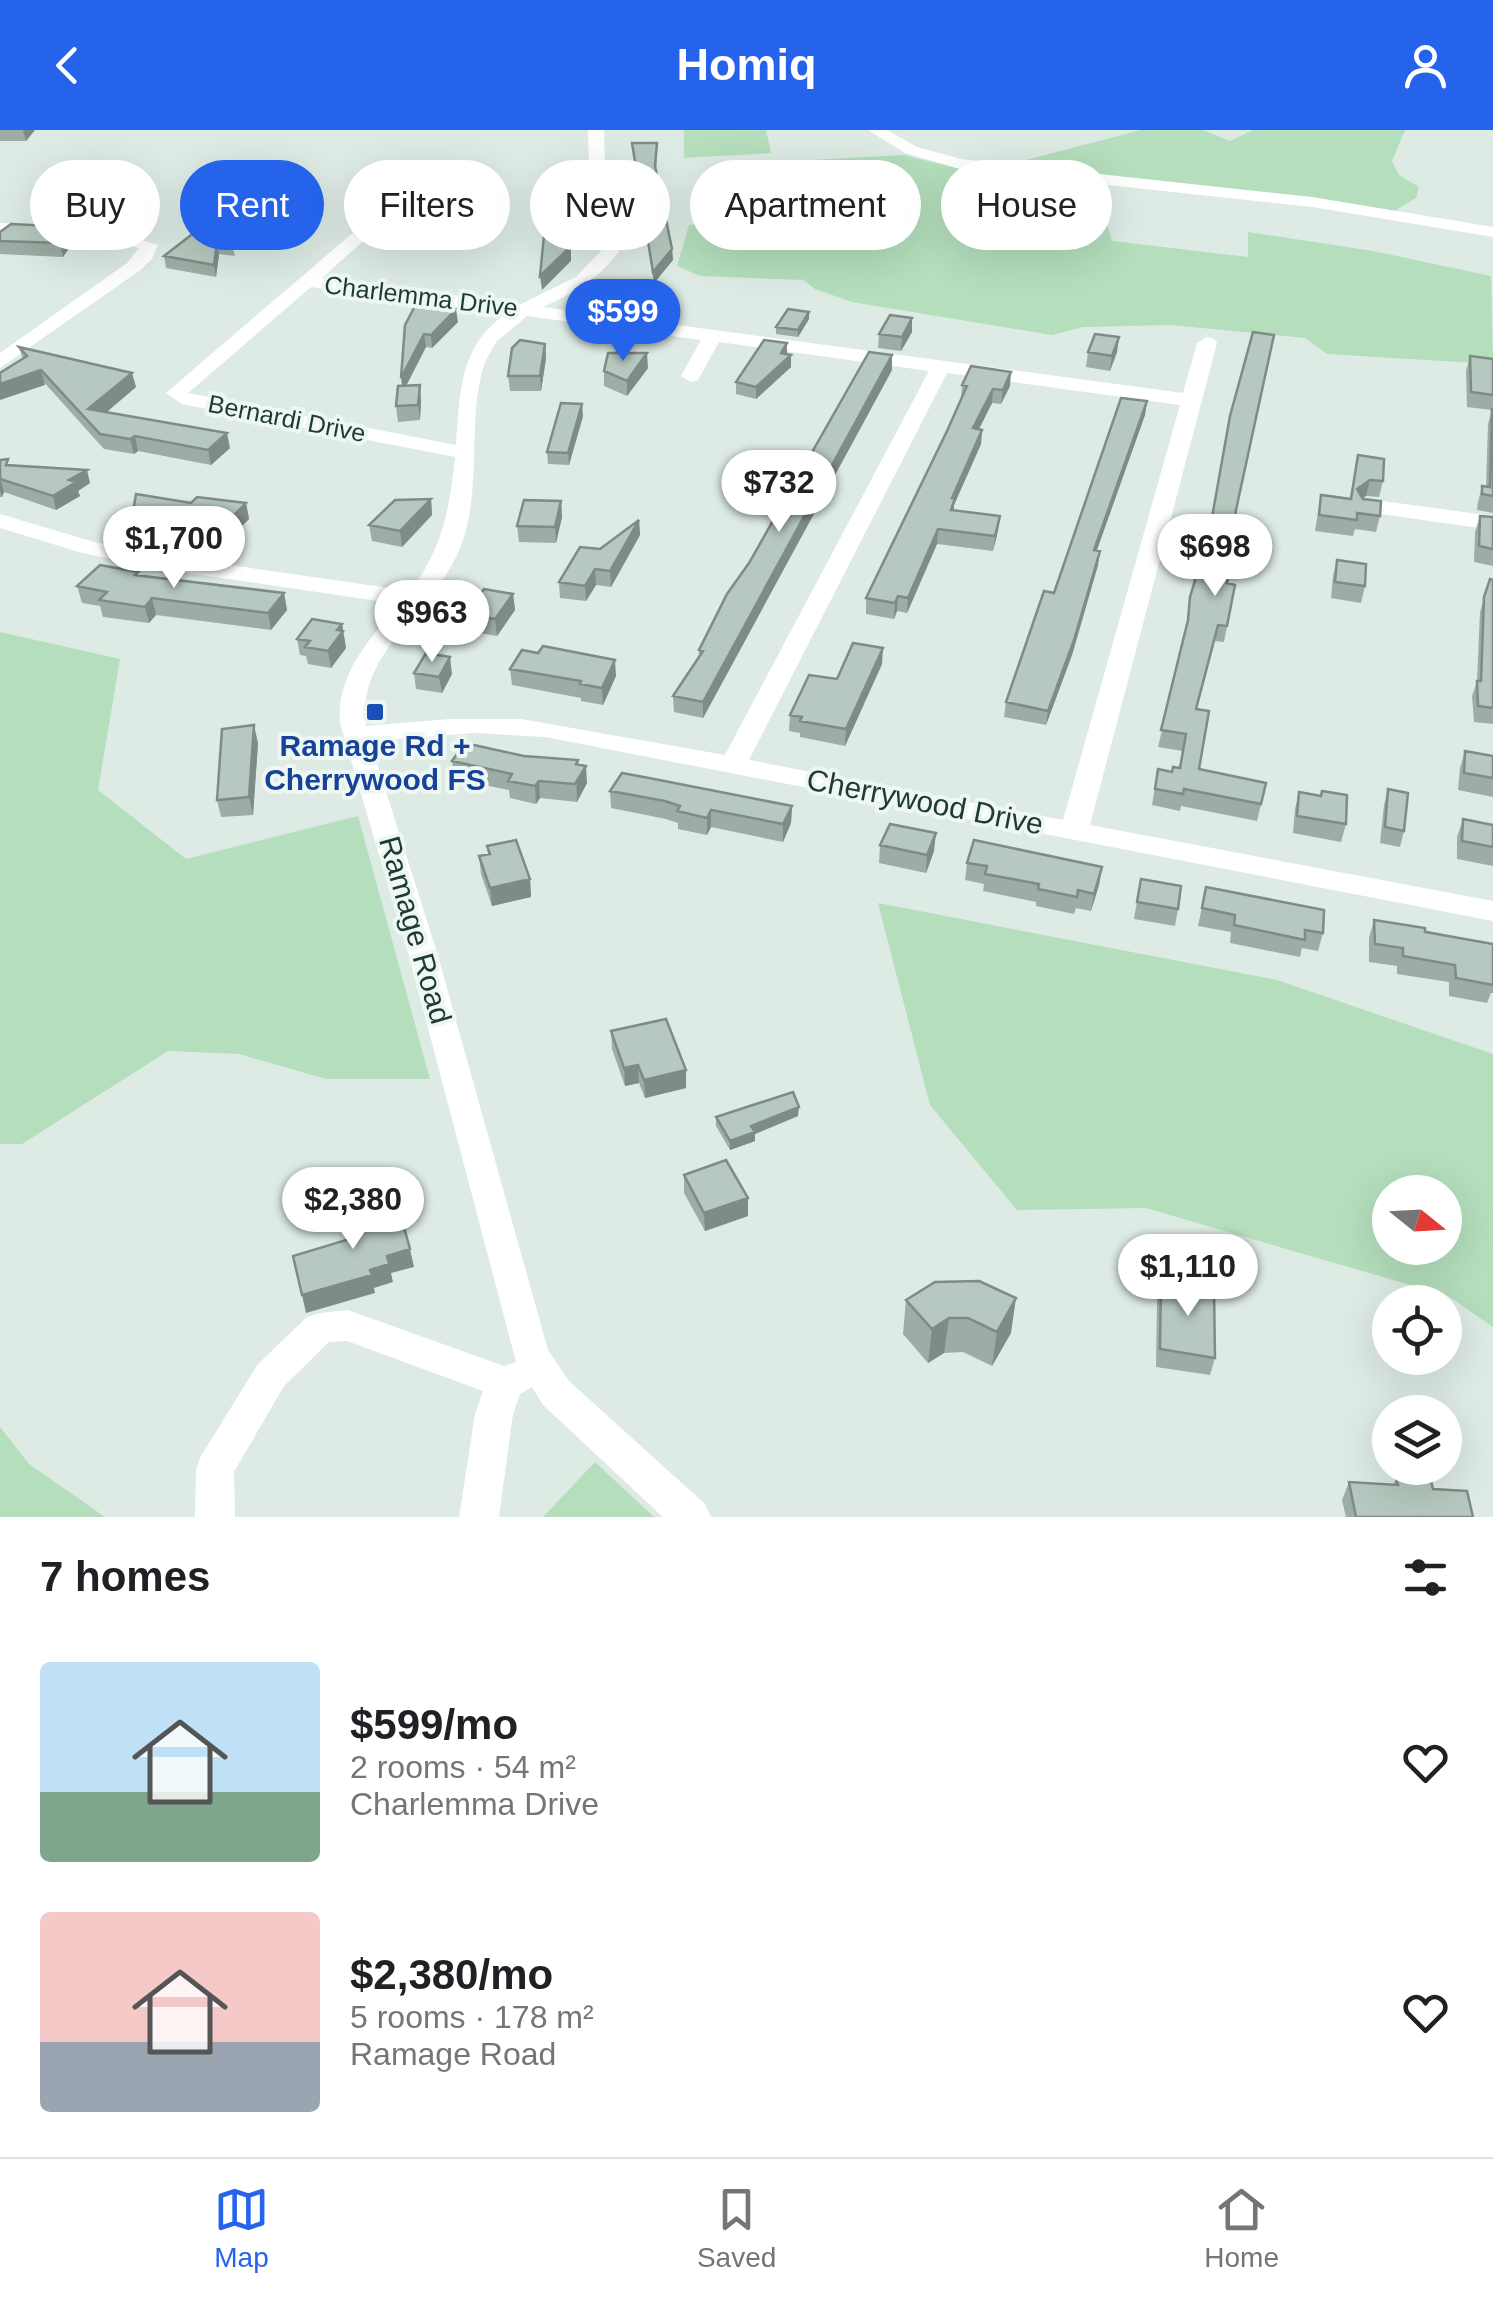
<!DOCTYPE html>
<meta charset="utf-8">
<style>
body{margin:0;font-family:Helvetica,sans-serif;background:#f2f2f2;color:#202124;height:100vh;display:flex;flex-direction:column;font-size:38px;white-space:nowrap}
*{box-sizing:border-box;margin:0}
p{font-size:32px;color:#757577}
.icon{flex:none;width:55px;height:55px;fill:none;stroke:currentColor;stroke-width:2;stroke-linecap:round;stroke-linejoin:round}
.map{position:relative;height:1387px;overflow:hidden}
.details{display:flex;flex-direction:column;background:#fff;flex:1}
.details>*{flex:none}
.hud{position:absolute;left:30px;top:30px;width:1435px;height:90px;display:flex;gap:20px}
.needle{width:65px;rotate:108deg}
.fabs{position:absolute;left:1372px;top:1045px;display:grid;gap:20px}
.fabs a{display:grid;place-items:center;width:90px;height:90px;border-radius:50%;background:#fff;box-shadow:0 10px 40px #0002;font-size:50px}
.price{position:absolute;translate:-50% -85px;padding:0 22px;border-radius:35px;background:#fff;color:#222;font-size:32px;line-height:65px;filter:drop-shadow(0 2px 5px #0008)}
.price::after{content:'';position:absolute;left:50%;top:60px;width:30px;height:22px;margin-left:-15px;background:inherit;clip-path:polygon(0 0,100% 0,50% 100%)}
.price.current{background:#2563eb;color:#fff}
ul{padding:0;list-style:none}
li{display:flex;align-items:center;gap:30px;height:250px;padding:0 40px}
li span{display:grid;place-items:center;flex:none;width:280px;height:200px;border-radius:10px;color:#555}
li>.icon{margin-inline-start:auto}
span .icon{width:120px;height:120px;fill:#fffc;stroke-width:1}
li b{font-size:42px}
h2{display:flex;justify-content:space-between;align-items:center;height:120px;padding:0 40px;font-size:42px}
.tag{padding:0 35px;border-radius:45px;background:#fff;box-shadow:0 10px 40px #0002;font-size:35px;line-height:90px}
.tag.current{background:#2563eb;color:#fff}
header{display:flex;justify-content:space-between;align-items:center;height:130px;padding:0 40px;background:#2563eb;color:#fff;font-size:45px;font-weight:800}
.tabs{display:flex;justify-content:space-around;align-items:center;height:140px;border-top:2px solid #e0e0e0;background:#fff;font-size:28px;color:#757577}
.tabs a{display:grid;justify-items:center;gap:5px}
.tabs .current{color:#2563eb}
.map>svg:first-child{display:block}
.green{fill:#b4debc;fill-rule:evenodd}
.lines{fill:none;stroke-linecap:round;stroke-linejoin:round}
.minor{fill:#fff;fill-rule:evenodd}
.wall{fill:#9daca4}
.shaded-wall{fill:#7f8c86}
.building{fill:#b6c8bf;stroke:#7f8c86;stroke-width:2.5}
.transit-dot{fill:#1a4fb4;stroke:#eef7f2;stroke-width:4}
.labels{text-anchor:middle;stroke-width:8;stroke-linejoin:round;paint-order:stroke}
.far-street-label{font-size:25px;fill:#1e3b31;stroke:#eef7f2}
.transit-label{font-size:30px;font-weight:bold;fill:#164399;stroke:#eef7f2}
.street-label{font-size:30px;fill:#1e3b31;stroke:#eef7f2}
</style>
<header><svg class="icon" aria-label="back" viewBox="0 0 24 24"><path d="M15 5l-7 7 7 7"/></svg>Homiq<svg class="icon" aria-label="person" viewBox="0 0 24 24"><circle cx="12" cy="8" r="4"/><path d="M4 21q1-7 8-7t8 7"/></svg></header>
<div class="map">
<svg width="1493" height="1387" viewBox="0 0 1493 1387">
<rect width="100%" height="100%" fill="#ddebe4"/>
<path class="green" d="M684,0h82l5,23 -87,5z
M1141,0h62l27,11 23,-11h152l-13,31 7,14 20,12 -3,11 -22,13 -388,-46z
M904,25l72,18 120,13 16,55 136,16v-25l125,19 118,25 2,88 -166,-10 -22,-16 -134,-13 -88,2 -31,8 -200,-33 -37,-13 -12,-9 -103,-4 -23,-10 12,-41 119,-10 -14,-54z
M0,502l120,27 -22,131 88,69 172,-43 72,263h-104l-87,-25 -71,-3 -146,93h-22z
M878,773l399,77 216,74v273l-45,-31 -302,-88 -129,2 -87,-105zM1390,1062h55v56h-55z
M0,1297l29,37 76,53h-105z
M595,1332l59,55h-111z"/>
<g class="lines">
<path class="minor" d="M588,0h16l1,41 14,80c-21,29 -44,41 -76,56l640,86 14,-50 10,-6 7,2 3,4 -127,482 403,76v20l-948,-184 -71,-4 -104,8 68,215 110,394 21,31 136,123 6,13h-48l-120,-112 -11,-18 -12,7 -7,20 -14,103h-40l16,-103 8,-23 -136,-50 -18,1 -45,44 -50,86 1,45h-40l1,-48 5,-13 57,-92 49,-47 13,-4 28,-3 156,56 12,-4 -107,-406 -69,-233c-4,-49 30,-84 59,-119l-232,-34 -85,-17 -82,-25v-14l94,28 73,14 243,35c32,-41 40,-83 45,-134l-273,-53 -16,-11 189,-162 15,4 -48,43 199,26 55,-27 25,-26 -12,-80zM311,157l195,27c-47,31 -46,80 -50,131l-268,-52zM527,186l174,24 -20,36 10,6 7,-2 21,-38 210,29 -204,384 -204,-36h-71l-84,7c-10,-73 65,-113 92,-173 27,-61 7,-132 27,-191l11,-20zM947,243l233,32 -117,415 -314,-60z
M868,0h19l30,17 44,12 351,38 181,30v10l-181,-30 -352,-38 -55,-16z
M0,93l106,6 52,16 -6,14 -13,12 -139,97v-15l127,-90 12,-15 -33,-9 -106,-6z
M1368,369l125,17v14l-133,-19 -3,-5z"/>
</g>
<path class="wall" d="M0,0h35l-9,11h-26z
M632,13l25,10 -1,17 16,79 1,11 -19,23z
M89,68l3,14 -8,12 -47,-3 -3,-13z
M223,93v7l9,14 3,12 -16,-2 -3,23 -50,-9 -2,-12z
M70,97l4,14 -11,16 -63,-3v-22z
M416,174l42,18 -26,26 -6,-1 -20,38 15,15 -1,20 -22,2 -2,-16 6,-20z
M809,182v7l-11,18 -22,-3v-7z
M912,202l-11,19 -23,-3 1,-14z
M1119,207l-2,15 -7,19 -24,-4 2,-15z
M787,213v11l4,1v12l-35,32 -20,-5v-12z
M545,214l1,14 -5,33h-31l-2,-15z
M19,217l117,40 -30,26 124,35 -19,17 -73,-14 -4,3 -30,-5 -81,-90z
M1470,226l23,3v154l-16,-3 1,-8 4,-16 4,1 2,-63 4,-14 -25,-3 -1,-36z
M648,238l-21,28 -23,-10v-15z
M892,240l-189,348 -29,-6 -1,-16 26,-39v-7z
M962,255l48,1 -9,18 -9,-1 -13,26 3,1 -1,14 -27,61v5l44,21 -5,20 -56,-7 -30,69 -10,-2 -3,8 -28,-5v-16l81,-167 14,-32z
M1147,271l-2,14 -49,136 2,14 -26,90 -26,70 -42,-8 2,-15 48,-109z
M583,286l-14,49 -21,-1 -1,-12z
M1358,325l25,26 -4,16 -13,-1 -3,2 17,18 -4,16 -21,-3 -2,7 -38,-5 6,-36 29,4z
M0,330l10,5 80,18 -12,8 2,5 -24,14 -52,-18 -2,5h-2z
M431,369l1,16 -30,32 -30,-6 -3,-16z
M561,371l1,16 -6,26 -37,-1 -2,-16z
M191,373h55l3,16 -24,24 -88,-15 -4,-16z
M1236,384l-9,69 8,2 -11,57 -9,-1 -18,68 2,60 67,14 -9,38 -76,-15 -1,5 -28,-6 6,-36 14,3 7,-4 4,-17 -25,-4 28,-117 4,-33 13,-29z
M1480,386l13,1v49l-19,-4 1,-30z
M639,390l1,15 -29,52 -15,-2 -10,16 -26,-3 -1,-16z
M1337,430l28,26 -4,17 -30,-5 2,-22z
M138,442v3l146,18 3,17 -16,20 -115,-15 -7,8 -46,-6 -3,-11 -18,-3 -5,-17z
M1490,449l3,1v144l-19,-2 -2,-26 5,-15 3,-69z
M513,464l2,16 -18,26 -29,-5 -2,-17z
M342,494l4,24 -15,20 -23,-4 -2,-8 -6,-1 -3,-16z
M882,534l-37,82 -45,-9v-4l-11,-2 1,-16 47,-36z
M510,539l106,7 -13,29 -22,-4v-3l-69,-13z
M414,543l38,1 -10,19 -26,-4z
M258,613l-5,72 -32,2 -4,-17z
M1465,621l28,5v41l-35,-7 2,-22z
M524,626l54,4 1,5 8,18 -10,19 -37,-4 -4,6 -26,-6 -1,-8 -55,-11 -2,-18z
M1388,659l16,42 -4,16 -20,-4 4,-38z
M610,661l182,15 -1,17 -8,19 -72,-15 -4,8 -29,-6v-6l-12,-4 -55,-11z
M1299,662l21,4 26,28 -5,18 -48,-9 2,-24z
M1463,689l30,6v41l-36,-7v-22z
M880,715l54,6 -8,22 -47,-10z
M487,716l43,33 1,18 -39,9 -11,-32 -2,-18 9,-2z
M967,733l135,4 -3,18 -8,26 -15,-3 -2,6 -38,-8v-4l-53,-11 1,-7 -19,-4z
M1141,749l37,30 -3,17 -41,-7z
M1206,757l117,46 -5,18 -16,-3 -2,9 -70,-14 1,-11 -33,-6z
M1374,790l119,24v49h-2l-4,10 -38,-7v-14l-52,-8v-8l-28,-4v-24z
M611,901l75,39v18l-41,10 -6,-15 -14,3 -13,-37z
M798,986l-43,18v7l-25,9 -14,-24v-9z
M684,1045l64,41 -43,15 -21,-38z
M1161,1151l54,77 -5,17 -54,-8 1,-68z
M935,1152l76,51 -19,33 -29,-14 -19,1 -16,10 -25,-29 3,-34z
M1396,1348l37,11 40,28h-127l-4,-17 7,-18 44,3z"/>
<path class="shaded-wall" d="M23,0h12l-9,11z
M89,68l3,14 -8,12 -3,-14z
M571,84v47l-29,29 -2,-14z
M70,97l4,14 -11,16 -3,-14z
M217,112l2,12 -3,23 -2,-12z
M672,119l1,11 -19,23 -1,-11z
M456,179l2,13 -26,26 -1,-13z
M809,182v7l-11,18v-7z
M912,188v14l-11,19 1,-14z
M424,204l2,13 -23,45 -2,-14z
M1119,207l-2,15 -7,19 2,-15z
M787,213v12h4v12l-35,32v-12z
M545,214l1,14 -5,33 -1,-15z
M647,223l1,15 -21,28v-15z
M892,225v15l-189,348v-16z
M41,240l4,15 -45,15v-16z
M1011,242l-1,14 -9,18 2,-14z
M132,243l4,14 -44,37 -4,-15z
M420,255l1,15 -1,20 -2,-15z
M993,259l-1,14 -20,40 1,-15z
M1147,271l-2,14 -53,149 2,-14z
M582,274l1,12 -14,49 -1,-12z
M982,300l-1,14 -27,61v8l-4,12 2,-27z
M227,303l3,15 -19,17 -3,-15z
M135,306l3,15 -4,3 -4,-15z
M87,340l3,13 -12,8 2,5 -24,14 -3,-14 16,-16z
M0,348l4,14 -2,5 -2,-6z
M1370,350l-4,16 -13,9 4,-16z
M431,369l1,16 -30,32 -2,-16z
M561,371l1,16 -6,26 -1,-16z
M246,373l3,16 -24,24 -3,-16z
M1000,386l-2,15 -5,20 2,-15z
M639,390l1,15 -29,52 -1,-16z
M938,399l-1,15 -30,69 1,-15z
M1100,421l-2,14 -26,90 -26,70 2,-14z
M595,439l1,16 -10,16 -1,-15z
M284,463l3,17 -16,20 -3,-17z
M513,464l2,16 -18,26 -2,-17z
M898,466l-1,15 -3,8 1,-16z
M152,468l4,17 -7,8 -4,-16z
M342,494l4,24 -15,20 -3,-17z
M883,518l-1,16 -37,82 1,-17z
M450,527l2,17 -10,19 -3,-16z
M615,530l1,16 -13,29 -1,-17z
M254,595l4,18 -5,72 -4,-18z
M578,630l2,17 6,-11 1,17 -10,19 -1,-38z
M539,651l1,17 -4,6 -1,-18z
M792,676l-1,17 -8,19v-18z
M711,680v17l-4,8v-17z
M936,703l-2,18 -8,22 1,-18z
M1102,737l-3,18 -8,26 3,-17z
M530,749l1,18 -39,9 -2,-18z
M638,935l1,18 -14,3 -1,-18z
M686,940v18l-41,10 -1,-18z
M799,977l-1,9 -43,18v7l-25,9v-9l21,-15z
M748,1068v18l-43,15 -1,-18z
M410,1119l4,18 -23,6 2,9 -19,6 1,5 -69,20 -4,-18 85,-39z
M1016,1168l-5,35 -19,33 5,-34z
M949,1188l-5,35 -16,10 4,-34z"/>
<path class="building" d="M632,13h25l-2,23 17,83 -19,23z
M54,64l35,4 -8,12 -47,-2z
M221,82l-2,13 13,19 -15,-2 -3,23 -50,-9z
M571,84l-1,33 -30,29 6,-61z
M11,94l59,3 -10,16 -60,-2v-9z
M416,174l40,5 -25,26 -7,-1 -23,44 4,-53z
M788,179l21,3 -11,18 -22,-3z
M890,185l22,3 -10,19 -23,-3z
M1253,202l21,3 -38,175 -9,73 8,2 -8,41 -9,-1 -22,84 13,2 -10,58 67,14 -5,21 -77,-15 -1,5 -28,-5 3,-20 14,3 1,-5 7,1 6,-34 -25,-4 27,-110 2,-23 9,-30 4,1 27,-152z
M1095,204l24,3 -7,19 -24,-4z
M520,210l25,4 -5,32h-32l4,-28z
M764,210l23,3 -6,10 10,2 -35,32 -20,-5z
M19,217l113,26 -44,36 139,24 -19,17 -73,-14 -5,3 -30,-5 -59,-64 -41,14v-11l27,-17z
M869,222l23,3 -189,347 -30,-6 30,-45 -4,-1 28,-56 22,-31z
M608,223h39l-20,28 -23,-10z
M1470,226l23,3v36l-22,-3z
M971,236l40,6 -8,18 -10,-1 -20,39 9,2 -30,68h3l-4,12 49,6 -5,20 -57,-7 -30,69 -10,-2 -3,7 -29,-5 81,-167 20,-45 -5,-1z
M420,255l-2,20 -22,1 2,-20z
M1121,268l26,3 -53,149 6,1 -26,89 -26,71 -42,-9 38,-111 10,2z
M561,273l21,1 -14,49 -21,-1z
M1492,279h1v87l-11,-2v-8l8,1z
M1358,325l26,4 -1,22 -13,-1 -13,9 6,10 18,2 -1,15 -23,-3v7l-38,-5 2,-20 30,4z
M8,329l-2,6 81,5 -18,10 7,2 -23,14 -53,-17v-19z
M136,364l55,9 6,-6 49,6 -24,24 -89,-15z
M431,369l-31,32 -31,-6 26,-25z
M524,370l37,1 -6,26 -38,-1z
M1480,386l13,1v32l-14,-3z
M639,390l-29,51 -15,-2 -10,17 -26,-4 21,-35 20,2z
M1337,430l29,4 -1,22 -30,-4z
M100,435l38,7 -3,3 149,18 -16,20 -116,-15 -7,9 -46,-7 8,-8 -30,-6z
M1490,449l3,1v128l-15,-2 -1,-25h4l3,-84z
M484,459l29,5 -18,25 -29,-5z
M312,489l30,5 -5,6 6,1 -15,20 -23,-4 5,-6 -13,-2z
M853,513l30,5 -37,81 -46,-8 2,-4 -12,-2 19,-40 28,4z
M543,516l72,14 -13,28 -22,-4 1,-3 -71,-12 12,-19 16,3z
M426,523l24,4 -11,20 -25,-4z
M254,595l-5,72 -32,3 5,-71z
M465,613l59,13 54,4 -2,4 10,2 -11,18 -36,-3 -4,5 -27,-5 4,-7 -60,-13z
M1465,621l28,5v22l-29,-5z
M622,643l27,5 143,28 -9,18 -72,-14 -4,8 -30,-7 3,-5 -15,-5 -55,-10z
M1388,659l20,4 -4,38 -19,-4z
M1322,661l25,4 -1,29 -49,-8 2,-24 22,4z
M1463,689l30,6v22l-31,-6z
M890,694l46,9 -9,22 -47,-10z
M516,710l14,39 -40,9 -11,-32 11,-2 -3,-8z
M974,710l128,27 -8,27 -16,-4 -1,7 -39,-8 1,-5 -54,-10 2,-8 -20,-3z
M1141,749l40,7 -3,23 -41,-7z
M1206,757l118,23 -1,23 -18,-3v10l-71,-15 1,-10 -33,-7z
M1374,790l51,8v4l68,12v41l-37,-7 -1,-13 -52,-9v-8l-28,-4z
M666,889l20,51 -42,10 -6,-15 -14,3 -13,-37z
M793,962l6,15 -48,19 4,6 -25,9 -14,-24z
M726,1030l22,38 -44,15 -20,-38z
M398,1076l12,43 -23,7 2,8 -19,6 2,5 -70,20 -9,-39 60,-18 -5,-17z
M979,1151l37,17 -19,34 -29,-14h-19l-17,11 -26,-29 29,-18z
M1161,1151l53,8 1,69 -55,-9z
M1396,1348l35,3 2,8 34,2 6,26h-117l-7,-35 49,3z"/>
<rect class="transit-dot" x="365" y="572" width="20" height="20" rx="5"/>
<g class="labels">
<g class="far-street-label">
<text transform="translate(421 166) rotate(7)" y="9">Charlemma Drive</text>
<text transform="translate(287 288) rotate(11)" y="9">Bernardi Drive</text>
</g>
<g class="transit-label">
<text x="375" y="626">Ramage Rd +<tspan x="375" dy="34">Cherrywood FS</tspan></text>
</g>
<g class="street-label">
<text transform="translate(925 672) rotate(11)" y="10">Cherrywood Drive</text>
<text transform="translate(415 800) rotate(74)" y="10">Ramage Road</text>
</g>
</g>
</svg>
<div class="fabs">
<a><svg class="needle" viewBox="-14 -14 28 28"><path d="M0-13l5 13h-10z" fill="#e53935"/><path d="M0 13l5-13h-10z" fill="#757577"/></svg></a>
<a><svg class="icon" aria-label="locate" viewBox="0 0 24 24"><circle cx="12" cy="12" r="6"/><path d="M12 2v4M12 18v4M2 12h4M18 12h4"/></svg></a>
<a><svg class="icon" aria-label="layers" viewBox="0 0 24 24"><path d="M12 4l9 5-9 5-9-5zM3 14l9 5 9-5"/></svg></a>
</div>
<b class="price current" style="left:623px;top:234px">$599</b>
<b class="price" style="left:779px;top:405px">$732</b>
<b class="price" style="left:174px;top:461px">$1,700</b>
<b class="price" style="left:1215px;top:469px">$698</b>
<b class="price" style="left:432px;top:535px">$963</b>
<b class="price" style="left:353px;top:1122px">$2,380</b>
<b class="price" style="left:1188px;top:1189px">$1,110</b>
<div class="hud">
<a class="tag">Buy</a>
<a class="tag current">Rent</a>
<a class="tag">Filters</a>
<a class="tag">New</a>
<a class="tag">Apartment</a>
<a class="tag">House</a>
</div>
</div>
<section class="details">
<h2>7 homes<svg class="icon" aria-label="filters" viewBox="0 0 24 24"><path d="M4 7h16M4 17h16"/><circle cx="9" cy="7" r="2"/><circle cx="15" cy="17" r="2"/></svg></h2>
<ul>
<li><span style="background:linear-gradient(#bfe0f5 65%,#7fa58c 0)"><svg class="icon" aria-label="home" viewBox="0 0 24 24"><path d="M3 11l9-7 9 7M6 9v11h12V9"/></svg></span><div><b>$599/mo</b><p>2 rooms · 54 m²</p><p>Charlemma Drive</p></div><svg class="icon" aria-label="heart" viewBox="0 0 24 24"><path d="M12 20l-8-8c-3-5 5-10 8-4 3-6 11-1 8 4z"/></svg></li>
<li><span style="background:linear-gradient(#f6c9c9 65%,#9aa5b1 0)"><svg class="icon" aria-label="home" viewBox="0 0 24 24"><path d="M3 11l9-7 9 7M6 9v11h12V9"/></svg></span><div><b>$2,380/mo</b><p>5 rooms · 178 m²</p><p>Ramage Road</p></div><svg class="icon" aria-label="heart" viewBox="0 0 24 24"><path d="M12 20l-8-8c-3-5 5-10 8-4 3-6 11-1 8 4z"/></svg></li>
</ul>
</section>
<nav class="tabs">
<a class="current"><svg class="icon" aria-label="map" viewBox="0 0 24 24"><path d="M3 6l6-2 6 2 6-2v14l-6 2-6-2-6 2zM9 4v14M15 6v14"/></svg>Map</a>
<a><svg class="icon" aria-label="saved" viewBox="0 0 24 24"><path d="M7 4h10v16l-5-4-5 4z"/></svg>Saved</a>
<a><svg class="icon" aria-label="home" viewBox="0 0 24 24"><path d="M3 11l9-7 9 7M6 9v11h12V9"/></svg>Home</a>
</nav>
